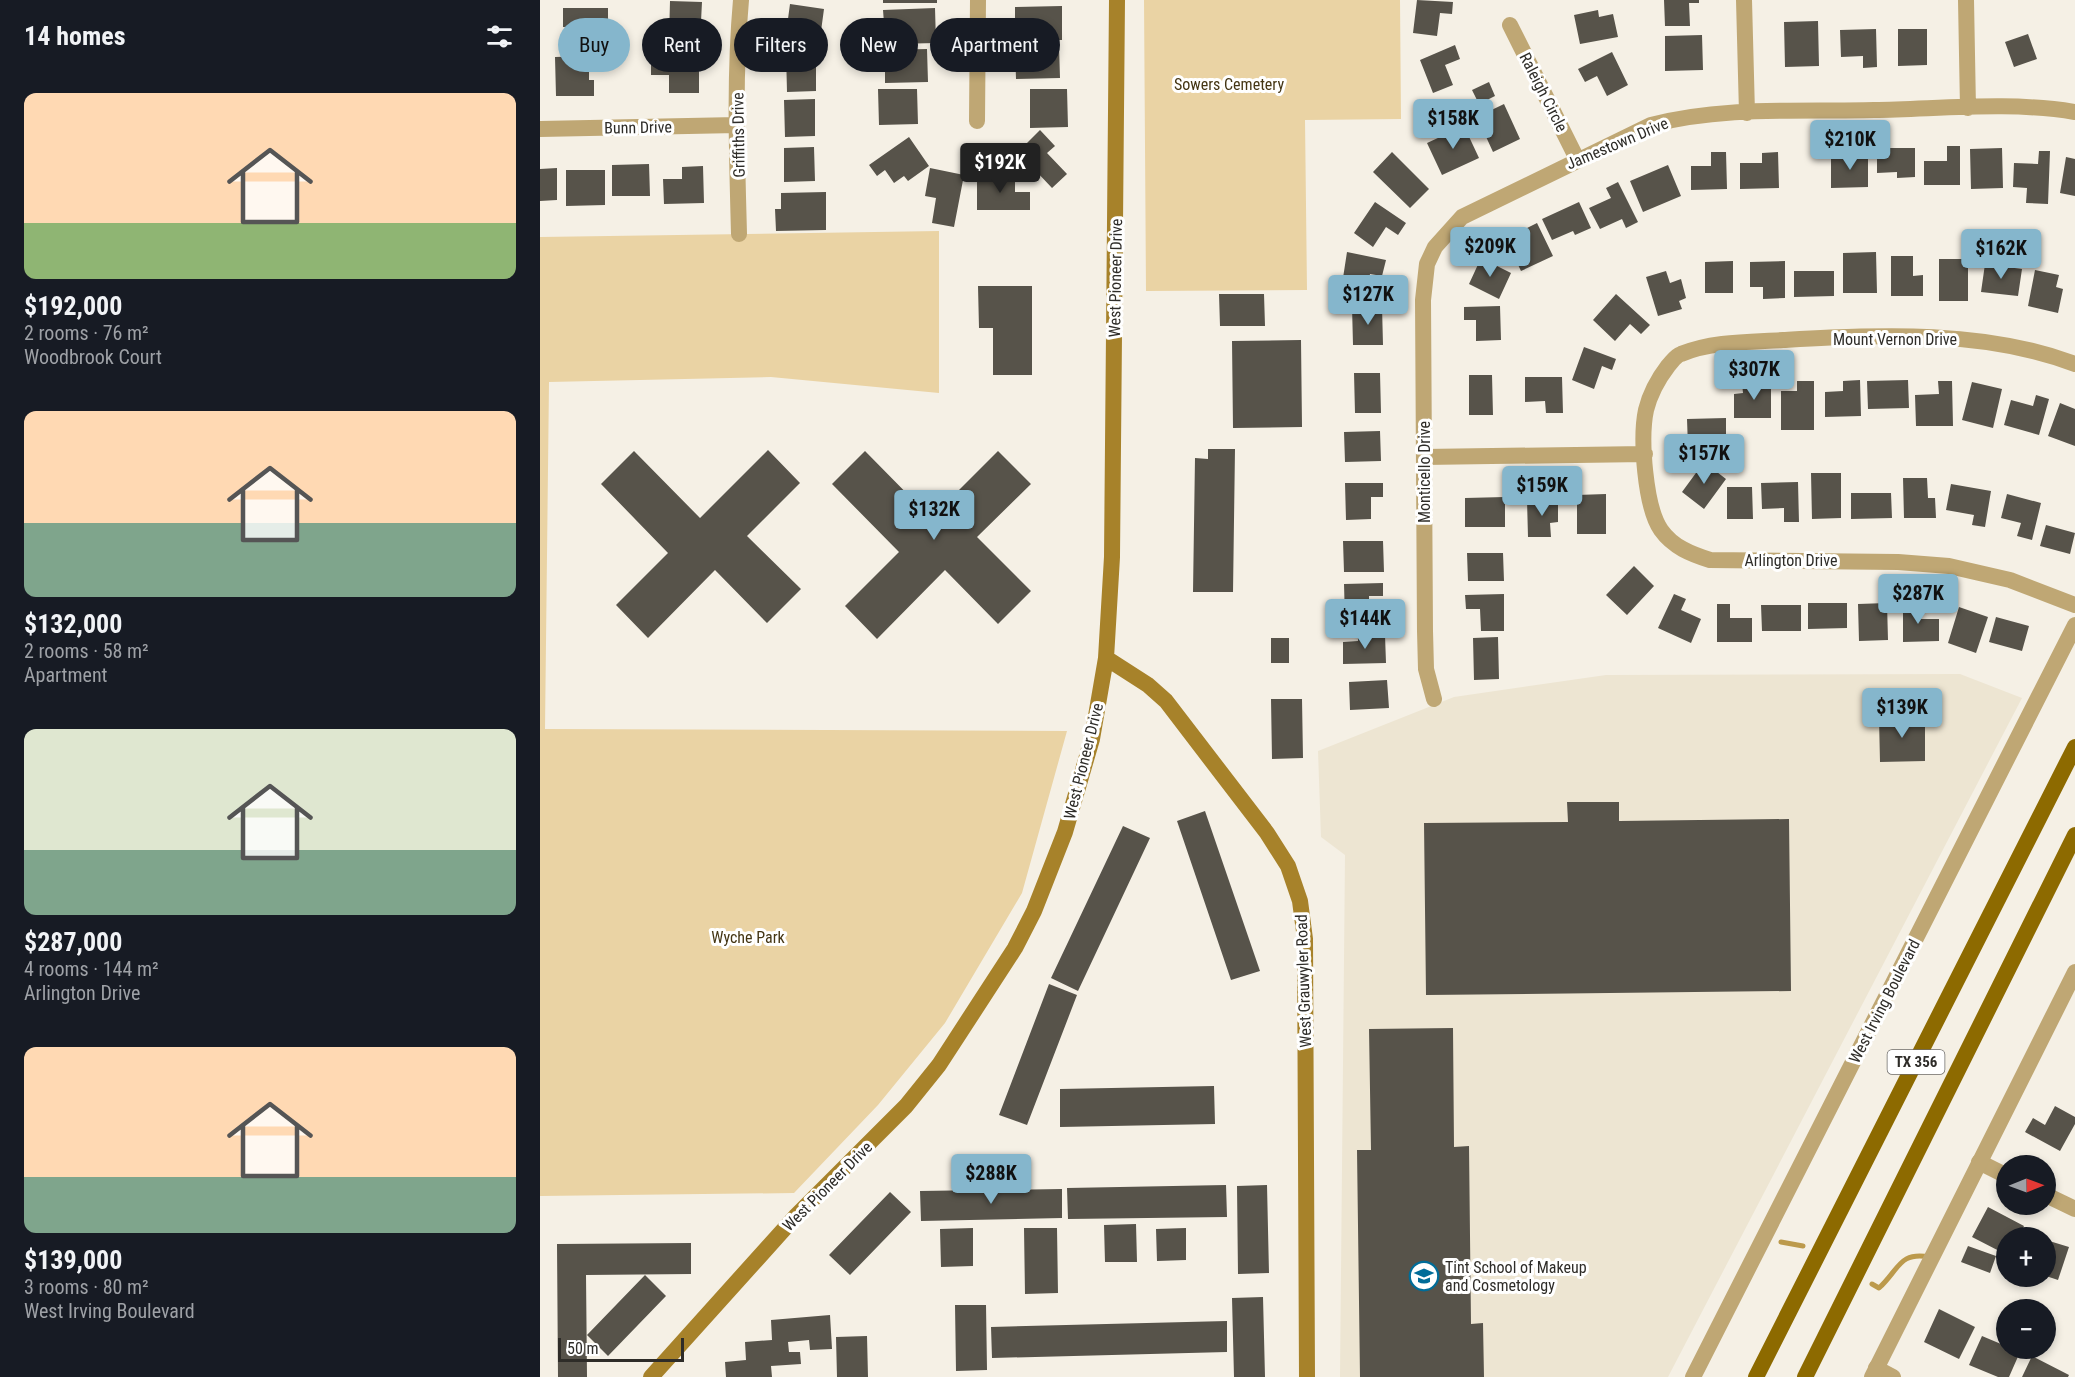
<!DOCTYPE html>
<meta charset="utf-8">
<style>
body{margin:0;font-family:"Roboto Condensed",sans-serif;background:#20242c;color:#f1f3f6;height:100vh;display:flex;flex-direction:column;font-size:22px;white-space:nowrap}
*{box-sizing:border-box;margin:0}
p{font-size:20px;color:#9ea1a6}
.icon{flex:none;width:33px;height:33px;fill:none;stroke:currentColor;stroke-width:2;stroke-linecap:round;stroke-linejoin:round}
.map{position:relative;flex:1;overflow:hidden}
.side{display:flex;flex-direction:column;background:#171b24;width:540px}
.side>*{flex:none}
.guide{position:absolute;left:18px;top:18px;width:570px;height:54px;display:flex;gap:12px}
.needle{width:39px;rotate:89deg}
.buttons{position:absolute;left:1456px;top:1155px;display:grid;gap:12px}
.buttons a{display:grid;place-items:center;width:60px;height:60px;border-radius:50%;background:#171b24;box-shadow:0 3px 9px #0003;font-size:30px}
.scale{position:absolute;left:18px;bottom:15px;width:126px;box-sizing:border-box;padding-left:6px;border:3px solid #2e2c28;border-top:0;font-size:16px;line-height:21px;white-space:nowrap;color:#2e2c28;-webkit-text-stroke:4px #fff;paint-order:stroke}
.price{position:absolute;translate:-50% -51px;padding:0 14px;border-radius:6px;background:#85b6cc;color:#111;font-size:20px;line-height:39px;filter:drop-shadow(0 2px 3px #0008)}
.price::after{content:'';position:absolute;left:50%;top:36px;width:18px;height:14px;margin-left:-9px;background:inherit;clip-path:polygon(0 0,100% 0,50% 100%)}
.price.current{background:#222;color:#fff}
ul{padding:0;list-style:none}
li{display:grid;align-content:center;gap:12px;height:318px;padding:0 24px}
li span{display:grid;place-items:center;height:186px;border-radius:12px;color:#555}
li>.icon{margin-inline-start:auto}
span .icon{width:108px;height:108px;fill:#fffc;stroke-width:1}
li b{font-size:26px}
h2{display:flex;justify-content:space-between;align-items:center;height:72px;padding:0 24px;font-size:26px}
.pill{padding:0 21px;border-radius:27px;background:#171b24;box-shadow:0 3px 9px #0003;font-size:21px;line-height:54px}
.pill.current{background:#85b6cc;color:#111}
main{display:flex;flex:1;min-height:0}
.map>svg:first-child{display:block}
.built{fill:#ede5d2}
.green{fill:#ead3a4}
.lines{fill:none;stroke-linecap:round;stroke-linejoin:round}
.stream{stroke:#bc9a4c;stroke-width:5}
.building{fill:#57534a}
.minor{stroke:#bfa774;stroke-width:16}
.tertiary{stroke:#bfa774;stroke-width:16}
.secondary{stroke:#a7822a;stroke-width:16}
.primary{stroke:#8d6a00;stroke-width:16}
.labels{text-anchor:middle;stroke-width:6;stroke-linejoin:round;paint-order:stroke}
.shield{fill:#fff;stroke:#6d6b68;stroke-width:1.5}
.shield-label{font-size:15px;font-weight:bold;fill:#2e2c28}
.park-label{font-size:16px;fill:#443513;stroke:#fff}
.street-label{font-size:16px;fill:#2e2c28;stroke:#fff}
.poi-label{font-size:16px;fill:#2e2c28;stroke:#fff;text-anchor:start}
</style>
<main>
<section class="side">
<h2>14 homes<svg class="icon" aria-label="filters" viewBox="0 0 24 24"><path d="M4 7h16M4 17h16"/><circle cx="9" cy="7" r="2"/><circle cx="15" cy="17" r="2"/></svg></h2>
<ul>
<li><span style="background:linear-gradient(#ffd9b3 70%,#8fb573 0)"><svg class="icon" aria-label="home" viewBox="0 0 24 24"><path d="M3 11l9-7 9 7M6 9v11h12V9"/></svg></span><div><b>$192,000</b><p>2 rooms · 76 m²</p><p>Woodbrook Court</p></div></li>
<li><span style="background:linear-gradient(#ffd9b3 60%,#7fa58c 0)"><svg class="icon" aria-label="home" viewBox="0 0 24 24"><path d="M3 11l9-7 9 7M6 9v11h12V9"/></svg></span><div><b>$132,000</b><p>2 rooms · 58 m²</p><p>Apartment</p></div></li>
<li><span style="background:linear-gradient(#dfe7d0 65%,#7fa58c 0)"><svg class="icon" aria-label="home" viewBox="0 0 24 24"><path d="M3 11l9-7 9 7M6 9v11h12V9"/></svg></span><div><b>$287,000</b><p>4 rooms · 144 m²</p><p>Arlington Drive</p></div></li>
<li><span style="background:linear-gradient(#ffd9b3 70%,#7fa58c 0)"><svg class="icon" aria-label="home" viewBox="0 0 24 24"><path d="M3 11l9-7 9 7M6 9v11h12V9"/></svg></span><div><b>$139,000</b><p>3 rooms · 80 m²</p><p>West Irving Boulevard</p></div></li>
</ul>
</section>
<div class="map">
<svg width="1535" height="1377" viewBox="0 0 1535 1377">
<rect width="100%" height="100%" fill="#f5f0e5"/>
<path class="built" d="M1420,674l62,24 -354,679h-328l5,-522 -24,-18 -3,-86 136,-54 152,-22z"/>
<path class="green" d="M604,0h256l1,119 -96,1 2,170 -161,1z
M399,231v162l-168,-16 -222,5 -4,347 522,2 -45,162 -77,130 -67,82 -84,88 -254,3v-959z"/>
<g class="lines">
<path class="stream" d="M1241,1242l22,4
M1332,1284l7,4c20,-18 20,-37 51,-31"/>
</g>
<path class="building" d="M343,0h54v3h-54z
M877,0l36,2 -1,12 -12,-1 -3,23 -24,-3z
M1124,0h35v3h-10l1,23h-25z
M130,1l32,1 -2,39 -31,-1z
M250,4l34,5 -5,37 -34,-5z
M522,6v34h-47v-33z
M23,8h45v11h-8l-1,28h-24l1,-19 -13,-1z
M395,8l1,35 -42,1v-21h-10l-1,-13z
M1058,10l1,7 14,-3 5,23 -38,7 -6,-29z
M1278,21l1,45 -34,1 -1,-45z
M1336,29l1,38 -14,1v-12l-22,1 -1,-27z
M1358,29h29v36l-29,1z
M1488,34l9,25 -23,8 -9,-25z
M1162,35l1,35 -38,1v-35z
M519,45l1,33 -44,1 -1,-33z
M915,45l5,14 -15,6 8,20 -20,8 -13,-33z
M387,49l1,33 -43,1v-33z
M246,52h30v39l-29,1z
M1072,52l16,33 -21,11 -10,-20 -12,6 -7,-13z
M159,53v40h-30v-18h-18v-21z
M49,56v24h5v16h-38l-1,-39z
M949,82l6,14 -16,8 -7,-14z
M338,89h39l1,35 -39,1z
M490,89h37l1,38 -38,1z
M275,99v37l-30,1 -1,-37z
M964,104l16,35 -27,13 -16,-35z
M924,126l15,32 -37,17 -15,-32z
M500,130l15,16 -8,7 20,21 -15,14 -34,-36z
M369,137l20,29 -21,15 -4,-5 -10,7 -9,-13 -8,6 -8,-11z
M1407,146h13v39h-36v-24h23z
M274,147l1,34 -31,1v-34z
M1337,148h38v29l-18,1v-6l-20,1z
M1462,148l1,40 -32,1 -1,-40z
M1499,151h11l-2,53 -22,-1 1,-15 -14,-1 1,-24 24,1z
M852,152l37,37 -19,19 -37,-36z
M1171,152h15l1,37 -36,1v-24h20z
M1238,152l1,36 -39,1v-26h22v-10z
M1328,154v33l-37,1v-33z
M1526,157l9,2v37l-15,-3z
M109,164l1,32h-38v-31z
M1128,165l13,31 -38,16 -13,-31z
M163,166l1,37 -40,1 -1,-25h19v-12z
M17,168v32l-17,1v-32z
M390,168l34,7 -10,52 -22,-4 4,-25 -11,-2z
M26,170h39v35l-39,1z
M437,175h38v17h15v18h-53z
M1078,182l20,40 -12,6 -4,-9 -22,10 -11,-21 22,-10 -5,-10z
M286,192v38l-50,1 -1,-22h6v-16z
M835,202l31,21 -8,12 -12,-8 -13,20 -19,-14z
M1039,202l12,26 -16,7 -2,-4 -21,9 -10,-21z
M997,223l16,33 -32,15 -11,-23 17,-8 -4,-10z
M807,252l39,8 -4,16 -12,-2 -4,22 -25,-5z
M1336,252l1,41h-34v-40z
M1351,256h22v20l10,-1v21h-32z
M941,258l30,15 -12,26 -30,-15z
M1399,259h29v42h-29z
M1193,261v32h-28v-31z
M1245,261v37l-22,1v-12h-13v-25z
M1445,264l37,5 -4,27 -37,-4z
M1495,270l24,5 -3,12 7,2 -5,24 -30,-7z
M1126,271l4,12 11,-4 5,19 -7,3 3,8 -24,7 -12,-39z
M1254,271h40v25l-40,1z
M438,286h54v89h-39v-47h-14z
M679,294h45l1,32h-45z
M1076,294l34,31 -9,9 -11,-10 -15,17 -22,-21z
M812,306h30l1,39h-30z
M960,306l1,34 -25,1v-21h-12v-13z
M761,340l1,87 -69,1 -1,-87z
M1044,347l32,12 -4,11 -10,-4 -8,23 -22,-9z
M814,373h26l1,40h-26z
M929,375h23l1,40h-24z
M985,377h37l1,36h-17l-1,-12 -20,1z
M1320,380l1,36 -36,1v-25l18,-1v-10z
M1368,380l1,28 -41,1 -1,-28z
M1257,381h17v49h-33v-39h16z
M1398,381h14l1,45h-37l-1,-31 24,-1z
M1432,382l30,7 -9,39 -31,-8z
M1202,383h29v35h-37v-24l9,-1z
M1496,395l13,4 -10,36 -35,-10 7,-25 22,6z
M1520,403l15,6v37l-27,-10z
M1186,418v28l-38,1 -1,-28z
M840,431l1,30 -36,1 -1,-30z
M668,449h27l-2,143h-40l2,-134 13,1z
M228,450l32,33 -53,53 54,53 -34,34 -52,-53 -67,68 -32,-33 52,-52 -67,-69 33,-33 66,67z
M325,451l66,67 67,-67 33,33 -54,53 54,54 -33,33 -53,-54 -68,69 -32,-33 54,-54 -67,-68z
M1164,462l22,17 -22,30 -22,-17z
M1271,473h30v45l-29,1z
M1363,478h24l1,20h7l1,20h-32z
M1258,482l1,40h-15v-14l-22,1 -1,-26z
M805,483h38v14h-12v22l-25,1z
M1411,484l40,7 -6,36 -13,-2 2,-10 -28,-5z
M1187,487h25l1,32h-26z
M1311,493h40l1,25 -41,1z
M1066,494v40h-29v-39z
M1467,494l34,9 -9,37 -15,-4 4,-13 -20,-5z
M965,497v30h-40v-29z
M1018,499v23l-8,1 1,14h-23l-1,-37z
M1506,525l29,8 -5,21 -30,-8z
M803,541h40l1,31h-40z
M927,553h36l1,28h-36z
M1094,566l20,20 -27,29 -21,-20z
M843,583v13h-14v23l-24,1 -1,-36z
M964,594v37h-23l-1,-22h-14l-1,-14z
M1134,594l12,5 -5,11 20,9 -10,24 -33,-15z
M1363,602h15l1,17h20v22l-36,1z
M1268,603h39v25l-39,1z
M1347,603l1,37 -29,1 -1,-37z
M1177,604h13v14h22v24h-35z
M1221,605h40v26h-39z
M1419,607l29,10 -12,36 -28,-10z
M1456,617l33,9 -7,25 -33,-9z
M818,635h27l1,28 -43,1v-22l15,-1z
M958,637l1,42 -25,1 -1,-42z
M731,638h18v25h-18z
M847,680l2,28 -39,2 -1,-28z
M731,699h31l1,59 -31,1z
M1385,717v44l-45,1 -1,-44z
M1027,802h52v19l170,-2 2,172 -365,4 -2,-172 144,-1z
M665,811l55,160 -29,9 -54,-159z
M583,826l27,12 -72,153 -27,-13z
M509,984l28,11 -50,130 -28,-10z
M913,1028l1,119 15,-1 2,178 12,-1 1,54h-124l-3,-227h14l-2,-121z
M674,1086l1,38 -155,3v-38z
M1515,1106l20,11v7l-15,27 -35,-19 8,-14 12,7z
M686,1185l1,32 -159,2 -1,-31z
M727,1185l2,88 -31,1 -1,-88z
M522,1189v29l-141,3 -1,-30z
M350,1192l21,20 -61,63 -21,-20z
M1448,1207l36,19 -6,12h-11v17l-35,-18z
M596,1224l1,38h-32l-1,-37z
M433,1228v38l-32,1 -1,-38z
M484,1228h33l1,65 -33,1z
M646,1228v32l-29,1 -1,-32z
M1506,1240l23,7 -11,33 -12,-4z
M151,1243v31l-105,1 1,102h-29l-1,-133z
M1428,1246l28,10 -6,17 -29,-11z
M105,1275l21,21 -58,60 -21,-21z
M723,1297l2,80h-31l-2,-79z
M415,1305h31l1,65 -31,1z
M1399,1309l36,18 -16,32 -35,-17z
M290,1315l2,34 -22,1 -1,-10 -21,2 1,10h11l1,12 -30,2 1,11h-46l-1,-15 21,-2 -1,-18 27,-2 -1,-20z
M687,1321v31l-235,6 -1,-31z
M327,1336l1,41h-31l-1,-40z
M1442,1336l38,16 -11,25h-11l-29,-12z
M1492,1356l37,19 -1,2h-46z"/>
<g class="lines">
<path class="minor" d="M1204,0l3,113
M1426,0l2,108
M970,25l67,134
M437,121l1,-121
M0,129l197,-4
M199,234c-2,-78 -5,-156 2,-234
M1535,364c-93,-35 -195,-29 -292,-24 -33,2 -70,1 -102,14 -6,2 -9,8 -13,12 -10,13 -18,28 -22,44 -6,28 -1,97 15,120 12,17 30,24 49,30l188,2 51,4 61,14 65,25
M884,457l221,-3
M894,699l-8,-30 -1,-38 -2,-331 4,-36 8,-17 27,-30 189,-92c71,-19 150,-13 223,-15 66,-1 136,-9 201,2
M1439,1162l28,14
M1506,1195l29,14
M1336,1368l17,9"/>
<path class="tertiary" d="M1153,1377l382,-752
M1332,1377l203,-405"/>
<path class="secondary" d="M566,658l42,27 18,16 101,132 21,33 12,35 5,38 2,438
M111,1377l144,-160 111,-111 33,-41 76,-117 19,-37 31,-79 27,-93 14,-81 6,-101 5,-557"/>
<path class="primary" d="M1216,1377l319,-630
M1265,1377l270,-542"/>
</g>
<defs>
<g id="school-ring" transform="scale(1.5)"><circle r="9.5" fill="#fff" stroke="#006c98" stroke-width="1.5"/><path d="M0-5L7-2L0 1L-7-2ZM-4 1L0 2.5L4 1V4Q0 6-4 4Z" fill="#006c98"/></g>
</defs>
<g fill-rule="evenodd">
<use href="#school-ring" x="884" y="1276"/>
</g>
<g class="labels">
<rect class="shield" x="1347.5" y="1050" width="57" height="24" rx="4.5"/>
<g class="shield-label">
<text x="1376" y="1067">TX 356</text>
</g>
<g class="park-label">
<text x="689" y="90">Sowers Cemetery</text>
<text x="208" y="943">Wyche Park</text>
</g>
<g class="street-label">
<text transform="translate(1004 92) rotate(63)" y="6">Raleigh Circle</text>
<text transform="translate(98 127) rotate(-1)" y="6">Bunn Drive</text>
<text transform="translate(198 135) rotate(-91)" y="6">Griffiths Drive</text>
<text transform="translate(1077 143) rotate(-23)" y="6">Jamestown Drive</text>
<text transform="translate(575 278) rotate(-89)" y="6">West Pioneer Drive</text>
<text x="1355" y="345">Mount Vernon Drive</text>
<text transform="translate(884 472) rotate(-90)" y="6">Monticello Drive</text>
<text x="1251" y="566">Arlington Drive</text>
<text transform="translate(543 761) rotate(-76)" y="6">West Pioneer Drive</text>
<text transform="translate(763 981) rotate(-92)" y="6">West Grauwyler Road</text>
<text transform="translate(1344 1001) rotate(-63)" y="6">West Irving Boulevard</text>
<text transform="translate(287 1186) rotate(-45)" y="6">West Pioneer Drive</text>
</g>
<g class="poi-label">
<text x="905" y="1273">Tint School of Makeup<tspan x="905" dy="18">and Cosmetology</tspan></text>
</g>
</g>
</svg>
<div class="buttons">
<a><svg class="needle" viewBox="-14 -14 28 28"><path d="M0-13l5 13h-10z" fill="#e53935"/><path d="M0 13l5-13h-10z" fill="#9ea1a6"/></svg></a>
<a>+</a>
<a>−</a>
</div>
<div class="scale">50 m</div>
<b class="price" style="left:913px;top:150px">$158K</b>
<b class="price" style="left:1310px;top:171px">$210K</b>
<b class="price current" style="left:460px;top:194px">$192K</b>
<b class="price" style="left:950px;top:278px">$209K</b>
<b class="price" style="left:1461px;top:280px">$162K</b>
<b class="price" style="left:828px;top:326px">$127K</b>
<b class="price" style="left:1214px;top:401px">$307K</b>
<b class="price" style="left:1164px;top:485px">$157K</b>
<b class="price" style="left:1002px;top:517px">$159K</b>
<b class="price" style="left:394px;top:541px">$132K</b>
<b class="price" style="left:1378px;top:625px">$287K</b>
<b class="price" style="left:825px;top:650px">$144K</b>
<b class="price" style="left:1362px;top:739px">$139K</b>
<b class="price" style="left:451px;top:1205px">$288K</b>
<div class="guide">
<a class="pill current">Buy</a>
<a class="pill">Rent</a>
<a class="pill">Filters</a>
<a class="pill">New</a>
<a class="pill">Apartment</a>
</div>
</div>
</main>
